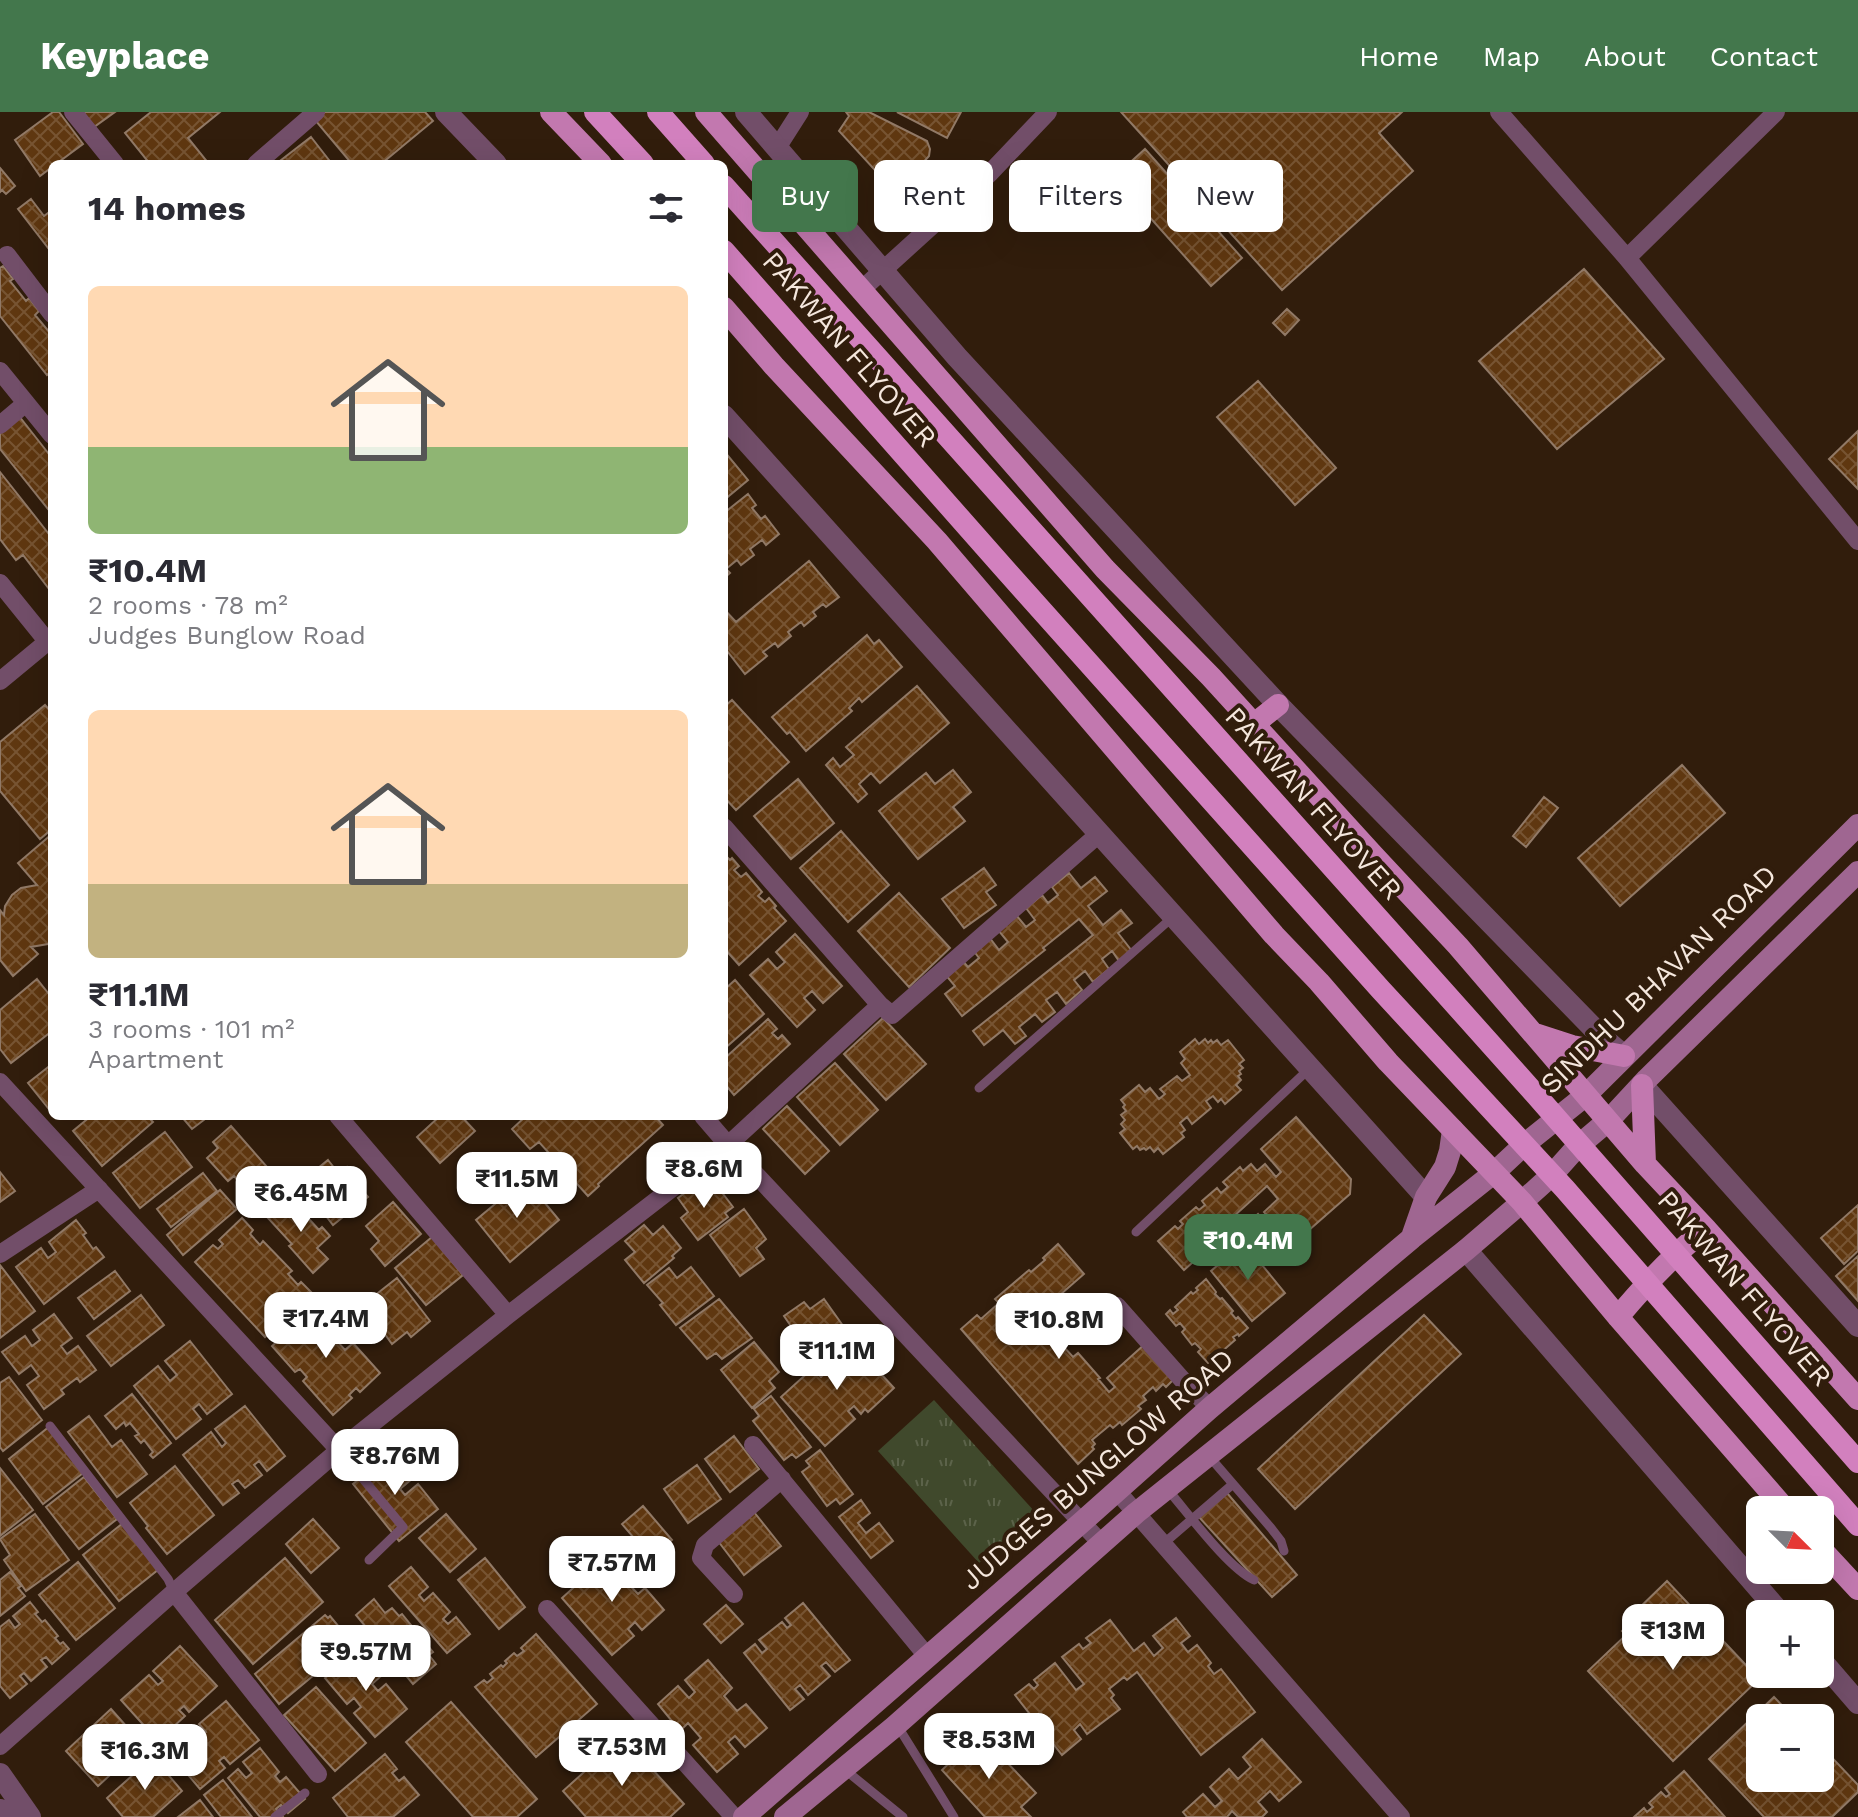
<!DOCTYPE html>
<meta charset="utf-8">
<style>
body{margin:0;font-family:"Work Sans",sans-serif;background:#f2f2f3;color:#2b2b33;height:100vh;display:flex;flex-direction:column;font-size:30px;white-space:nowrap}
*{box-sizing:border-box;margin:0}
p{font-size:26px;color:#7c7c81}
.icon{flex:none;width:44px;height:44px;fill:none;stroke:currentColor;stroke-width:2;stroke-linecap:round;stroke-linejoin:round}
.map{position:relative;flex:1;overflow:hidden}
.side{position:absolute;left:48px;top:48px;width:680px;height:960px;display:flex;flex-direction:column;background:#fff;border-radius:12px;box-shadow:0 8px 32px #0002}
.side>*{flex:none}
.banner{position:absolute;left:752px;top:48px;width:760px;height:72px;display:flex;gap:16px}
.needle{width:52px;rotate:114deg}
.controls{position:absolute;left:1746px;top:1384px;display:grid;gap:16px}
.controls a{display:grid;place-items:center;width:88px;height:88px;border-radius:12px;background:#fff;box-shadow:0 8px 32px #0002;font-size:40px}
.price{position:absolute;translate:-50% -68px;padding:0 18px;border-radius:16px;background:#fff;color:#222;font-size:26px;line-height:52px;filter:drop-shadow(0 2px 4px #0008)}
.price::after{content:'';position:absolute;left:50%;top:48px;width:24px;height:18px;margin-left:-12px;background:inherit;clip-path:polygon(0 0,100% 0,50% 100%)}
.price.active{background:#43774c;color:#fff}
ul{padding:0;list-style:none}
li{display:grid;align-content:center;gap:16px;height:424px;padding:0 40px}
li span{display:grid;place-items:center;height:248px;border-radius:12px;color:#555}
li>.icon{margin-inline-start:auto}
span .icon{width:144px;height:144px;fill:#fffc;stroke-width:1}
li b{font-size:34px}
h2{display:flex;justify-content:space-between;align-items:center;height:96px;padding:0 40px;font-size:34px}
.tag{padding:0 28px;border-radius:12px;background:#fff;box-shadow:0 8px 32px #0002;font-size:28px;line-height:72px}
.tag.active{background:#43774c;color:#fff}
header{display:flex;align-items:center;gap:48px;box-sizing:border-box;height:112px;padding:0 40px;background:#43774c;color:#fff}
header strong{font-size:38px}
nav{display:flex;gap:44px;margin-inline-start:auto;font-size:28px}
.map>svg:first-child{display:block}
.grass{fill:url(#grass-tufts)}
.building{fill:url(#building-cross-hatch);stroke:#917966;stroke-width:2}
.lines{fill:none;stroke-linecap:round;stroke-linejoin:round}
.service{stroke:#724e69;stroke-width:9}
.minor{stroke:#724e69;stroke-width:18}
.tertiary{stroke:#724e69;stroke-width:22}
.secondary{stroke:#9f6691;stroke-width:22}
.primary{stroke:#c278af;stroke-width:22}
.trunk{stroke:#d280be;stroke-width:22}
.trunk-bridge{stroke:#d280be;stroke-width:22}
.labels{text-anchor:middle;stroke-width:8;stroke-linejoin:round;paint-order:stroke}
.street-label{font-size:28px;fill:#f5e7dd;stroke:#311d0c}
</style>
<header>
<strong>Keyplace</strong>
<nav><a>Home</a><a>Map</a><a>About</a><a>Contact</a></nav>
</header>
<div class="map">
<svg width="1858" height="1705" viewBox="0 0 1858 1705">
<defs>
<pattern id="grass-tufts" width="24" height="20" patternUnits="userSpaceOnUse" patternTransform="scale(2)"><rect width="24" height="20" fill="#40492c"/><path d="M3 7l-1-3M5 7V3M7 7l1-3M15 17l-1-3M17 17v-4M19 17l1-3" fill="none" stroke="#5c634a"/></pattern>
<pattern id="building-cross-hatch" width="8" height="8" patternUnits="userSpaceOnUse" patternTransform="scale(2)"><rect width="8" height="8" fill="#5f3710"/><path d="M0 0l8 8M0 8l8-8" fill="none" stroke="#775432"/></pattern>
</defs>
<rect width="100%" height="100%" fill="#311d0c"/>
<path class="grass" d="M934,1288l101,112 -56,51 -101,-112z"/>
<path class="building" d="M53,0h6l24,32 -27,20h-4v3l-12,9 -25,-36z
M83,0h32l-21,15z
M151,0h69l-32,26 21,26h-59l-25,-31z
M325,0h100l8,9 -52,43h-29l-37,-44z
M846,0h23l58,29 3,8 -1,7 -33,37 -57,-62 10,-15z
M897,0h64l-14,26z
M1121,0h281l-23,21 34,38 -131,119z
M311,25l21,27h-56z
M1145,37l97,109 -31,28 -97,-109z
M1055,55l44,42 -15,16 -44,-43z
M0,56l15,18 -9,8 -4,-4 -2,2z
M31,87l13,17 8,-6v43l-34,-44z
M3,154l10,13 -3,2 16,20 3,-3 10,13 -4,4 15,18 2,-1v39l-5,4 -47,-59v-48z
M1584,157l80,90 -107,90 -78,-88z
M1287,197l12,11 -14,15 -12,-12z
M1258,269l78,87 -41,37 -78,-88z
M19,304l33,42v56l-52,-65v-17z
M1858,319v58l-29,-30z
M724,339l24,29 -24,20z
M0,360l52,66v49l-3,2 -26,-34 -7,5 -16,-21z
M748,382l8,11 -4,3 9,11 4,-3 14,18 -13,11 -4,-5 -12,9 4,6 -13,10 -4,-5 -11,9 4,4 -6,5v-65z
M809,449l30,36 -13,10 -3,-3 -10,8 3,4 -12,10 -3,-4 -13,10 3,4 -13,11 -3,-4 -12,9 4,4 -22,18 -21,-27v-38l12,13z
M867,523l7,9 5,-4 23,27 -40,35 -3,-4 -10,10 3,3 -46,40 -16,-19 -3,2 -15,-17z
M917,574l32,37 -69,60 -9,-10 -12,11 8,10 -9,8 -32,-37 7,-7 7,9 14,-12 -8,-8z
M732,588l57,62 -53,48 -12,-13v-90z
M45,593l7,8v116l-12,10 -40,-48v-49z
M1682,653l43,48 -105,93 -42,-48z
M953,658l18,22 -18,15 12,14 -47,38 -39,-48 47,-38 9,11z
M798,667l36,44 -43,36 -37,-43z
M1544,685l14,11 -32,39 -13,-11z
M841,719l48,54 -41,37 -48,-54z
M52,722v107l-4,3 -17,3 7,7 -25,22 -13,-16v-50l4,5 1,-9 7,-11 9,-7 16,-3 -19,-22z
M724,742l6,6 2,-2 7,8 -5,4 7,7 5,-4 16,19 -4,4 7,6 4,-4 7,8 -2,2 12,13 -47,44 -15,-17z
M984,756l12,17 -10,7 10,13 -32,23 -22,-29z
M1069,761l12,15 14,-11 12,14 -19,15 15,19 18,-15 11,13 -14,10 14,18 -13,10 -7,-10 -10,8 7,10 -16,13 -8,-11 -11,9 8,10 -16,14 -9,-12 -11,8 9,12 -13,10 -7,-8 -16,13 7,9 -11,8 -12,-14 -19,15 -11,-14 120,-96 -14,-16 -36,29 2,2 -83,66 -17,-22 10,-8 -11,-13 17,-14 7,8 11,-9 -6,-8 16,-13 10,13 9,-8 -10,-12 18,-15 10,12 9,-7 -9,-12 16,-13 6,8 10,-8 -6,-8z
M899,781l51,55 -41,39 -51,-56z
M795,822l47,52 -19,17 -11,-12 -8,7 11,12 -18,17 -47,-52 18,-16 9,10 8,-7 -9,-10z
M37,867l15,19v33l-41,32 -11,-14v-39z
M735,868l29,34 -40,35v-59z
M883,906l43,46 -40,36 -42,-46z
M768,907l9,10 -5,4 6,6 4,-4 8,9 -56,51 -10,-12v-24z
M1195,927l4,5 6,-5 3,4 3,-3 2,3 4,-3 4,5 7,-5 16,20 -5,4 4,4 -4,3 2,3 -3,2 3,4 -5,5 5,5 -16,14 -4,-5 -3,3 -5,-6 -7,5 5,7 -19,16 -5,-7 -7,6 5,7 -4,3 3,4 -21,17 -5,-6 -4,4 -4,-5 -4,3 -2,-2 -4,2 -3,-4 -4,3 -13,-16 5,-4 -4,-5 4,-4 -4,-5 5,-4 -3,-4 2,-2 -4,-5 18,-15 6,7 5,-4 9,11 6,-5 -5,-5 17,-13 5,5 8,-6 -9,-12 4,-4 -5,-7z
M835,951l43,47 -38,35 -43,-48z
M52,952v49l-24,-30z
M787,994l42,45 -24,23 -42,-45z
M91,1004h56l6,6 -51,44 -29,-35z
M181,1004h28l-17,13z
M440,1004h21l14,15 -35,32 -23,-26z
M526,1004h129l8,9 -65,59 1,2 -11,10 -49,-54 -9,7 -18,-20z
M1296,1005l55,62 -1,15 -74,65 -30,-34 12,-11 13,15 4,-5 -11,-12 14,-13 -11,-13 -34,31 8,10 -16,14 -4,-4 -14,13 -5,-5 -5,5 4,5 -17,15 -26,-29 17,-15 3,3 5,-5 -3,-3 16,-14 3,3 6,-5 -3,-4 15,-13 4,5 7,-6 -5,-5 17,-15 3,4 8,-7 6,7 8,-7 11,13 5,-5 -20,-23z
M231,1014l43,49 -22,21 -18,-20 -6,5 -21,-23 11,-10 -5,-6z
M165,1020l27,35 -52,41 -27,-35z
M328,1048l11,14 8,-7 15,19 -2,2 8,9 -35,28 -21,-27 17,-14 -12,-15z
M0,1060l15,19 -15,11z
M203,1061l14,18 -46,36 -14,-18z
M525,1067l34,41 -49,42 -34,-42z
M698,1071l9,11 10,-8 16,21 -8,6 3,4 -30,23 -17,-22 7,-6 -10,-14z
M220,1078l17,19 -54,46 -16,-20z
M290,1086l29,32 3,-3 8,9 -13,12 11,11 -15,14 -24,-27 3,-2 -24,-26z
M393,1090l28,32 -36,32 -14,-17 8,-8 -13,-15z
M1858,1093v46l-14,13 -23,-26z
M744,1097l22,30 -10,9 8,11 -24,17 -30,-41z
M242,1106l11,12 -3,4 10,11 3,-4 29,30 -4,3 10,11 3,-3 11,11 -22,20 -3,-3 -8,8 3,3 -17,16 -70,-75 18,-17 5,4 5,-5 -4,-4z
M76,1108l10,13 -3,2 10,14 3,-2 8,10 -60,47 -28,-37 25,-19 7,10 8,-6 -7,-10z
M644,1113l9,10 10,-9 18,22 -9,8 2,2 -30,25 -19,-23 10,-8 -10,-11z
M432,1125l31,38 -37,30 -31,-37z
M1244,1131l41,50 -33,28 -41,-50z
M1058,1132l26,30 -39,34 -7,-8 -7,6 12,13 3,-3 23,25 -6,5 10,11 5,-4 22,25 -2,1 11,13 6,-5 -8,-9 38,-34 30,34 -9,9 -3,-3 -7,7 -3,-4 -10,9 3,4 -8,6 3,3 -19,16 -2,-3 -7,6 -3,-3 -18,15 3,4 -3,3 2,2 -16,15 -117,-135 16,-14 4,4 18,-16 -4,-4 34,-29 2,2 14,-12 -2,-2z
M1858,1144v45l-22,-25z
M0,1153l35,46 -35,27z
M691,1155l23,29 -38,29 -16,-20 3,-2 -16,-18 22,-17 8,10z
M115,1159l15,20 -36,28 -16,-21z
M397,1166l33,43 -19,16 -4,-5 -15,12 -11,-15 -8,6 -12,-16 7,-5 -4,-5 8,-6 -3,-3z
M1206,1167l10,13 -1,2 5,5 2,-1 11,13 -2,2 5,6 2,-2 10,11 -9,8 -1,-2 -5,3 2,3 -16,14 -2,-3 -7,5 3,3 -5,4 -10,-11 3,-3 -6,-6 -3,2 -10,-13 3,-3 -5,-6 -4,3 -10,-12 4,-4 3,4 5,-4 -3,-3 16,-15 2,2 5,-4 -2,-2z
M141,1183l23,30 -53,41 -24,-30z
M719,1187l33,39 -30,21 -6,-6 -9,6 -27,-31z
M824,1187l22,31 -10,8 1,2 -24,18 -29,-42 20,-14 6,7z
M319,1192l26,29 -9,7 9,10 8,-7 27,30 -20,19 -4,-4 -7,7 3,3 -19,17 -30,-34 4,-4 -7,-8 -5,3 -23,-26 19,-17 4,5 8,-7 -4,-5z
M54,1202l18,24 -11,8 6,8 11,-8 18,24 -16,12 -3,-4 -16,12 3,4 -20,15 -17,-24 12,-9 -8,-11 -12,9 -17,-22 23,-16 7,10 8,-6 -7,-10z
M1424,1203l37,39 -166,155 -37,-40z
M847,1225l47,51 -26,24 -3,-3 -4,5 -7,-8 -6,5 7,8 -30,27 -44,-49 32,-29 8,9 4,-4 -8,-9z
M190,1229l42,53 -25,20 -8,-10 -6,5 8,10 -25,20 -42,-53 24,-20 12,15 7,-6 -12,-14z
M754,1230l25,30 -10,9 6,7 -23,20 -31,-38z
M9,1265l33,43 -39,31 -3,-4v-64z
M132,1282l39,49 -18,15 -3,-3 3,-3 -9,-12 -3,3 -6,-7 4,-2 -9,-11 -4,3 -2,-4 -8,7 -11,-13z
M771,1284l40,51 -15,11 -4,-4 -8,6 -31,-39 6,-5 -5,-7z
M245,1294l40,50 -18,15 -8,-10 -5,4 8,10 -17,13 -7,-8 -6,4 7,9 -16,12 -40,-50 28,-23 11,15 4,-4 -11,-14z
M89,1304l23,31 9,-7 26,34 -30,23 -49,-65z
M50,1314l33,47 -40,31 -34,-45z
M734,1324l25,33 -29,23 -25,-33z
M820,1338l33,44 -13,10 -4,-5 -9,7 -25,-34 8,-6 -4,-5z
M392,1340l21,26 -13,11 5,6 13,-11 20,25 -39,32 -46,-57z
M697,1353l24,34 -33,24 -24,-34z
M175,1354l39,49 -47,39 -21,-26 2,-2 -18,-23z
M0,1356l33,42 -33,26z
M84,1365l33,42 -38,30 -33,-42z
M1227,1381l70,82 -25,22 -73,-80z
M861,1388l9,13 -12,10 8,10 13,-10 14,18 -22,17 -32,-41z
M643,1394l29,34 -21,18 -29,-34z
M754,1400l27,34 -37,29 -26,-34z
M35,1402l34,46 -43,31 -22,-31 6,-5 -10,-16z
M446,1402l30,35 -26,23 -31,-34z
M313,1407l26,29 -28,25 -25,-29z
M123,1411l36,46 -40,32 -36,-46z
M613,1440l17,20 -7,6 15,16 7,-6 19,22 -22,20 -7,-8 -7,7 6,7 -22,19 -50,-57 22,-20 3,4 6,-5 -3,-4z
M285,1446l38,44 -70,62 -38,-44z
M485,1446l40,49 -26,22 -41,-49z
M78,1450l37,46 -39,32 -37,-45z
M411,1455l17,20 -9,8 5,6 9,-8 17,19 -7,7 5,5 8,-7 14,17 -23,19 -58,-67z
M10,1460l11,14 -3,2 7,8 -25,20v-36z
M1667,1469l92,98 -86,82 -85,-90 38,-36 -4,-4 17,-16 -3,-4z
M374,1487l11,14 7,-5 7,8 3,-2 31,38 -4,3 7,9 -23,20 -57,-69z
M30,1490l8,10 -3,2 7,8 3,-2 13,16 -3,2 5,6 3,-2 6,7 -17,15 -6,-7 -5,3 6,7 -16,14 -7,-8 -4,3 7,8 -17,14 -10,-12v-59l9,-7 6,8 5,-4 -7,-8z
M803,1491l47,57 -15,12 -9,-10 -5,4 9,10 -22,19 -8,-10 -5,4 9,10 -14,11 -46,-57 11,-9 7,9 5,-4 -8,-9 23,-18 5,6 4,-3 -6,-7z
M726,1493l17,19 -22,19 -17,-19z
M325,1503l3,3 2,-2 19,23 -3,1 4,5 -71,59 -24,-30z
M1176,1506l14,18 -9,7 7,9 9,-7 14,18 -3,3 6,8 7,-5 34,43 -54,43 -64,-83 -10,8 -3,-3 -15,12 5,6 -3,3 9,11 -33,25 -7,-10 -6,6 7,9 -19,16 -47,-60 14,-11 5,5 4,-4 -4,-5 21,-17 21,27 8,-6 -22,-27 17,-13 4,5 8,-6 -5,-5 24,-18 24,31 10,-8 10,13 9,-8 -10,-12z
M536,1522l61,70 -61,53 -61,-70 9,-7 3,3 6,-5 -3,-4 11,-9 2,2 4,-4 -2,-2 9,-8 3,3 7,-5 -3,-3z
M180,1534l37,40 -28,26 -5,-6 -5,4 6,6 -27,25 -37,-41 28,-25 9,10 5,-4 -10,-10z
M358,1538l22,27 -8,7 6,7 8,-7 21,25 -32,28 -21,-24 7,-6 -7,-9 -7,6 -22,-26z
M708,1548l24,28 -8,8 13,15 9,-7 21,24 -22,19 -10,-11 -7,6 10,12 -21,18 -24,-27 8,-7 -13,-15 -8,8 -22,-27 20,-18 11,12 6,-6 -10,-12z
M316,1575l50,56 -31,28 -51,-56z
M1774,1585l20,21h-34v60h60v-33l38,40v7l-26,25h-68l-55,-58z
M226,1589l33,39 -29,24 -6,-7 -5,4 6,7 -25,21 -33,-39 25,-21 7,8 7,-5 -7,-8z
M451,1590l86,97 -20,18h-44l-67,-75z
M111,1597l32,36 -45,41 -32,-35z
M980,1622l56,59 -15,14 10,10h-46l-43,-47z
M623,1625l61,67 -14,13h-84l-23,-26z
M1262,1627l39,43 -22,19 -9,-10 -12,11 9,10 -5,5h-24l-6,-6 -5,6h-40l-4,-5 20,-18 12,13 7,-6 -12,-14 19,-18 9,10 13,-12 -8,-10z
M260,1636l19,24 -4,4 5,6 6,-5 19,22 -17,14 -7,-8 -5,4 7,8h-23l-32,-39 10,-9 8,9 6,-5 -9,-11z
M385,1642l12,15 -5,4 7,8 5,-4 15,18 -26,22h-45l-15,-19z
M153,1645l29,34 -29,26h-30l-16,-19z
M1684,1659l41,46h-91l10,-9 3,4 6,-5 -4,-4 12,-11 5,5 4,-3 -5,-6z
M223,1668l29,37h-31l-17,-22z
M200,1688l13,17h-35z"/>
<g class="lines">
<path class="service" d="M979,976l195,-172
M1136,1120l174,-164
M50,1314l118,153 6,13
M339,1338l64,77 -34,33
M1208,1343l63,73 10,13 3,10
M1168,1378c20,23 60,78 86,90
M1163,1432l70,-60
M897,1613l57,92
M844,1657l59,48
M275,1705l30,-24"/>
<path class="minor" d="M73,0l42,52
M1499,0l128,146 231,283
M777,36l23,-36
M256,52l60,-52
M7,143l45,59
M1627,146l149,-146
M860,179l130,-118 58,-61
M0,259l52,64
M0,313l26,-22
M0,471l47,58
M0,569l52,-43
M880,893l12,10 208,-182
M0,970l339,368
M338,1004l170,199
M703,1004l25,29 373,398
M0,1142l99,-65
M1117,1194l69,78 24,24
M753,1333l174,211
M1116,1378l285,327
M174,1480l144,182
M734,1482l-33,-36 4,-13 77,-66
M547,1497l187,208
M0,1634l174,-154 165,-142 169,-135 220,-170 152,-140 -156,-178"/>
<path class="tertiary" d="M446,0l50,52
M746,0l211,245 326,353 321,329 20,17
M724,304l702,781
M1642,973l216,241
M1466,1138l315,364
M1820,1547l38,44
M0,1662l30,43
M0,1698l6,7"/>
<path class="secondary" d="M1412,1125l14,-40 19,-30 5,-16 3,-21
M744,1705l338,-295 128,-114 202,-170 83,-66 30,-28 60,-48 273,-271
M785,1705l109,-90 242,-214 330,-263 56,-48 30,-27 25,-28 32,-27 38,-41 211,-207"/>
<path class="primary" d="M551,0l50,52
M706,0l399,457 106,108 162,178 85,91 187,218 61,65 152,170
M724,196l50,58 163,175 337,394 45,47 69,80 134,140 96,115 168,193
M1254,612l24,-19
M1535,922l37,12 52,10
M1642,973l3,79
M1618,1205c26,-31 55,-63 88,-88
M1820,1436l38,41"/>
<path class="trunk" d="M595,0l48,52
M658,0l46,52"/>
<path class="trunk-bridge" d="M724,74l812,909 322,367
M724,139l278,315 379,424 184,199 293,336"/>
</g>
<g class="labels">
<g class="street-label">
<text transform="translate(850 237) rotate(49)" y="10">PAKWAN FLYOVER</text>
<text transform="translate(1314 691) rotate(48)" y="10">PAKWAN FLYOVER</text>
<text transform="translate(1658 867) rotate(-44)" y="10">SINDHU BHAVAN ROAD</text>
<text transform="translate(1745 1176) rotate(49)" y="10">PAKWAN FLYOVER</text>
<text transform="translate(1097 1357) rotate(-41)" y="10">JUDGES BUNGLOW ROAD</text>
</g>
</g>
</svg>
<div class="controls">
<a><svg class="needle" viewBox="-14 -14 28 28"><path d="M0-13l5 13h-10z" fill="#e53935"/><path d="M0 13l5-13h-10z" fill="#7c7c81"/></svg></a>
<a>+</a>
<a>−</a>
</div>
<b class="price" style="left:704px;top:1098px">₹8.6M</b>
<b class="price" style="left:517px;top:1108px">₹11.5M</b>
<b class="price" style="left:301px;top:1122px">₹6.45M</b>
<b class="price active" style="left:1248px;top:1170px">₹10.4M</b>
<b class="price" style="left:326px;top:1248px">₹17.4M</b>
<b class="price" style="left:1059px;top:1249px">₹10.8M</b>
<b class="price" style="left:837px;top:1280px">₹11.1M</b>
<b class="price" style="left:395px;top:1385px">₹8.76M</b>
<b class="price" style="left:612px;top:1492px">₹7.57M</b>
<b class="price" style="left:1673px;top:1560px">₹13M</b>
<b class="price" style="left:366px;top:1581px">₹9.57M</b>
<b class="price" style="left:989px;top:1669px">₹8.53M</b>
<b class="price" style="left:622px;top:1676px">₹7.53M</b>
<b class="price" style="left:145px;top:1680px">₹16.3M</b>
<div class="banner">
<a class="tag active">Buy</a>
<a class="tag">Rent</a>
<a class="tag">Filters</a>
<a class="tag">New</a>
</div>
<section class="side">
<h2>14 homes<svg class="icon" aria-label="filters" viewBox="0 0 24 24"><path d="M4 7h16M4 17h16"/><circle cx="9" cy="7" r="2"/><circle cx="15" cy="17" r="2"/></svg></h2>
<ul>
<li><span style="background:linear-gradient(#ffd9b3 65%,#8fb573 0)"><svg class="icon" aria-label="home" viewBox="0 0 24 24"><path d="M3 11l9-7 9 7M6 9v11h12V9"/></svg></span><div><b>₹10.4M</b><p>2 rooms · 78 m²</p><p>Judges Bunglow Road</p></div></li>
<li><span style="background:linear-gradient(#ffd9b3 70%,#c2b280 0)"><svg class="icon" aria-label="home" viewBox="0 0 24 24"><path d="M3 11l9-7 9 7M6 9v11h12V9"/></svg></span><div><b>₹11.1M</b><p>3 rooms · 101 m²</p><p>Apartment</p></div></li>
</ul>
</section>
</div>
